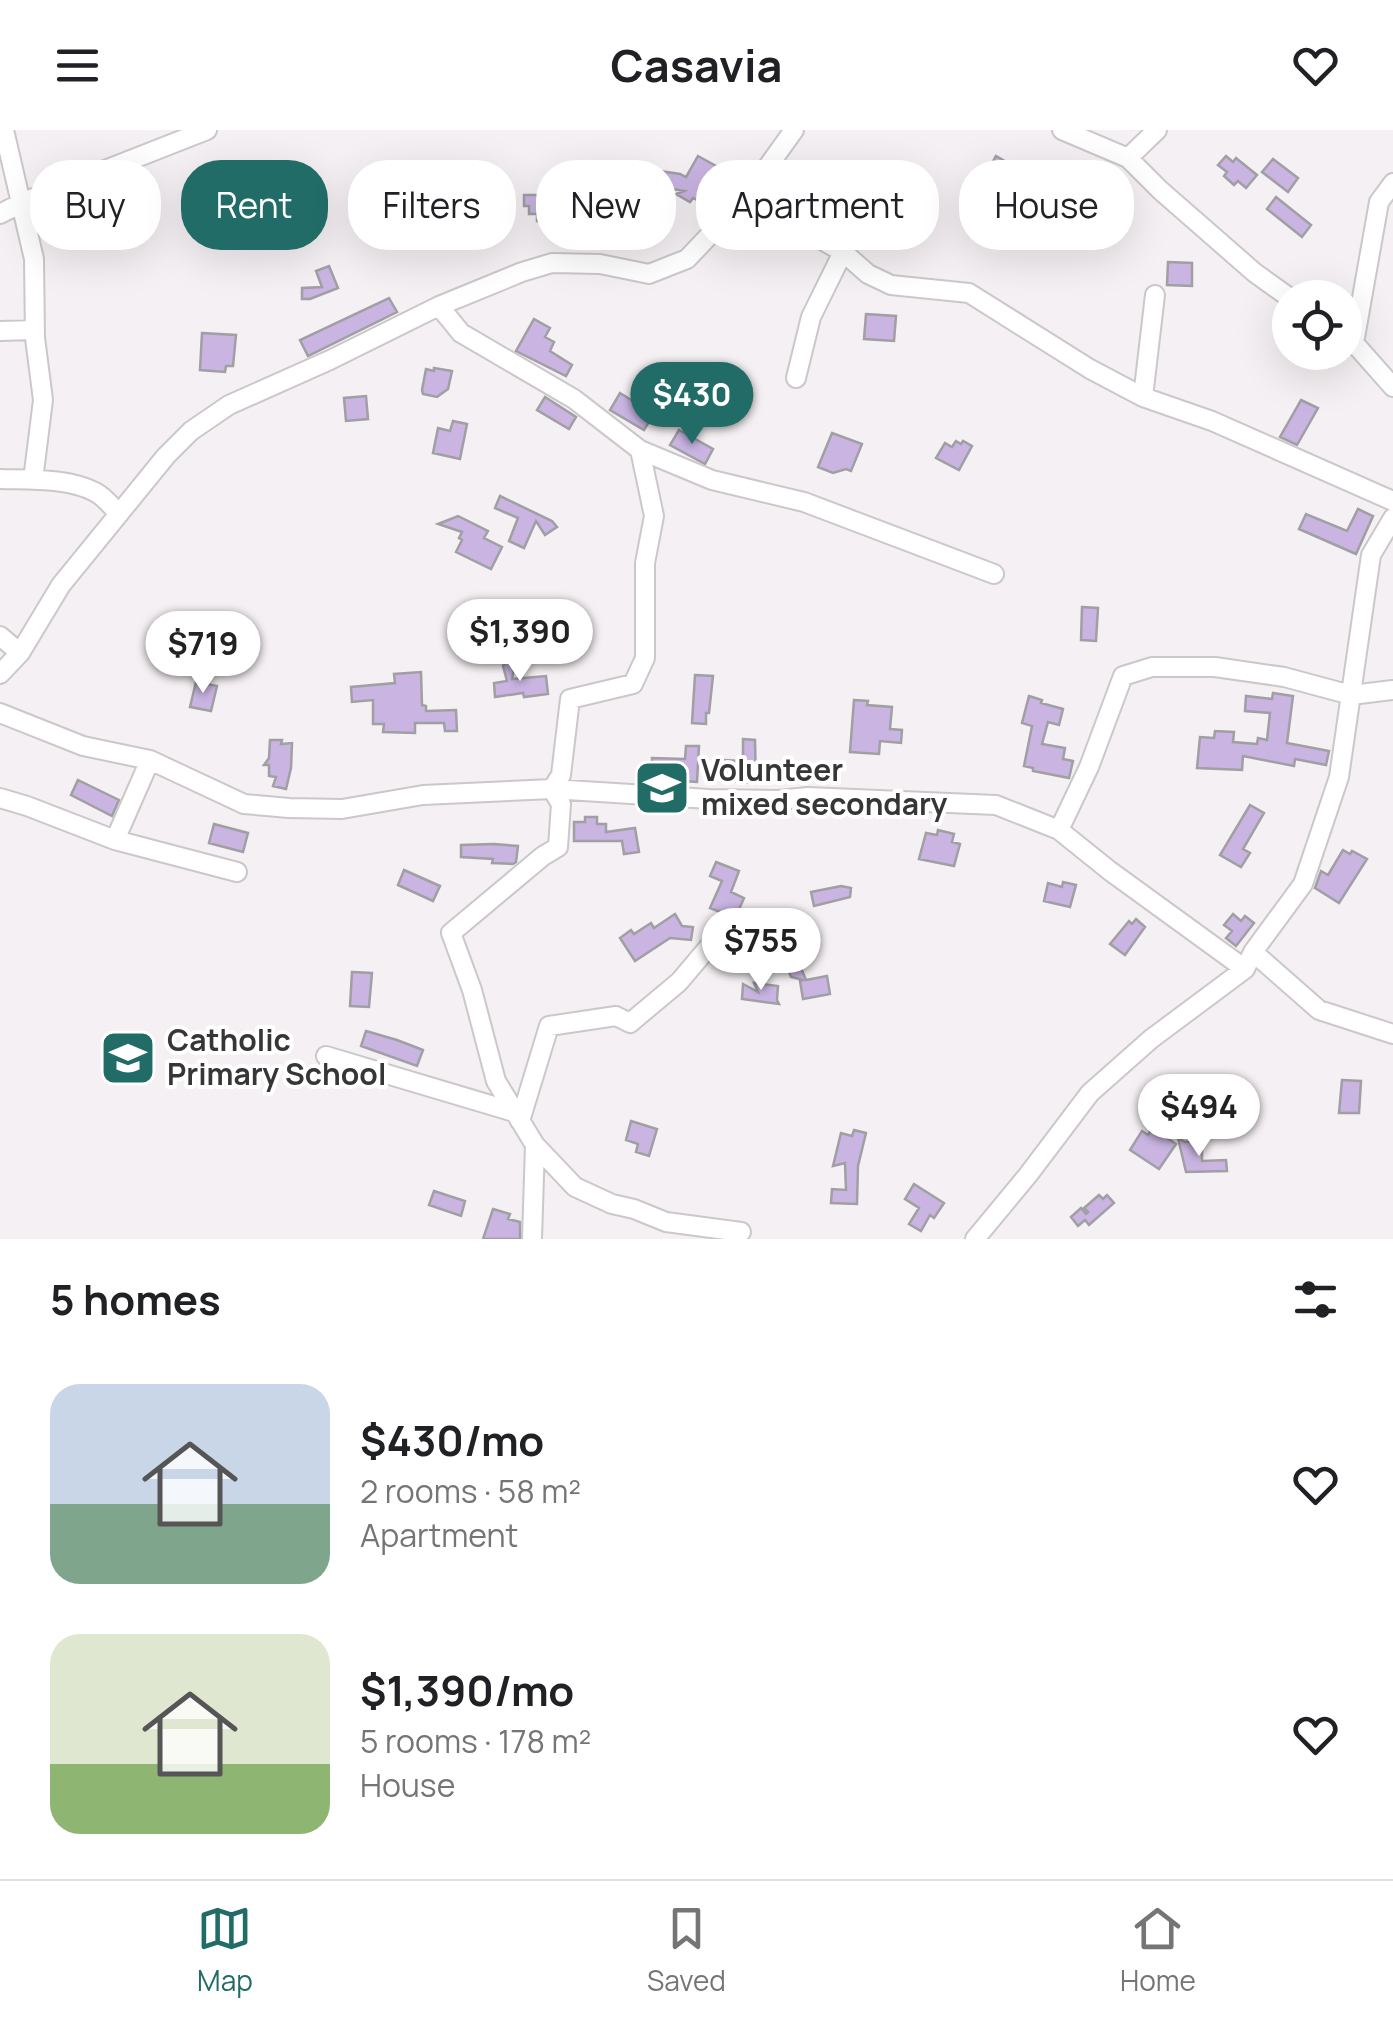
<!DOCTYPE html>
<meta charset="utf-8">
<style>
body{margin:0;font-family:Manrope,sans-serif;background:#f6f6f6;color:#202124;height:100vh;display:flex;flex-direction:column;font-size:38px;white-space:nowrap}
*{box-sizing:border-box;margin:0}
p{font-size:32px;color:#757577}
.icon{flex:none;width:55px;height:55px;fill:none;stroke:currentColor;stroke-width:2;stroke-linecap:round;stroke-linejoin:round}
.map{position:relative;height:1109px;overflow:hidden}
.details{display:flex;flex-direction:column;background:#fff;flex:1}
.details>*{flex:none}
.banner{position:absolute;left:30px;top:30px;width:1335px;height:90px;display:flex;gap:20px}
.buttons{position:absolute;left:1272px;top:150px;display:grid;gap:20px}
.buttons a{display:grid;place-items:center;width:90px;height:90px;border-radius:50%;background:#fff;box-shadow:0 10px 40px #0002;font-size:50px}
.price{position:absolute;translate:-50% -85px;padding:0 22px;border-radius:35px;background:#fff;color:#222;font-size:32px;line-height:65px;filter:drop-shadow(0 2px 5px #0008)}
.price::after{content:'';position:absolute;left:50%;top:60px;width:30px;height:22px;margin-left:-15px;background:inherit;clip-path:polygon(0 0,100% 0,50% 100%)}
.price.selected{background:#216c66;color:#fff}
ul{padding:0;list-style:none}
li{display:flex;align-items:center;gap:30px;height:250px;padding:0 50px}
li span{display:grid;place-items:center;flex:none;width:280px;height:200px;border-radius:30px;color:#555}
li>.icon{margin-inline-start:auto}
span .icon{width:120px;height:120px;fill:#fffc;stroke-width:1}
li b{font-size:42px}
h2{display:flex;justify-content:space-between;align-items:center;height:120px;padding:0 50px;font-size:42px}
.tag{padding:0 35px;border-radius:40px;background:#fff;box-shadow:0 10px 40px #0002;font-size:35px;line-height:90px}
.tag.selected{background:#216c66;color:#fff}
header{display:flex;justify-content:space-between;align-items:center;height:130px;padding:0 50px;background:#fff;font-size:45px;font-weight:700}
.menu{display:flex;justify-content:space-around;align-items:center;height:140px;border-top:2px solid #e0e0e0;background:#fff;font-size:28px;color:#757577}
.menu a{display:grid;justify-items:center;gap:5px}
.menu .selected{color:#216c66}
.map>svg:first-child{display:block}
.building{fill:#c9b4e2;stroke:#a09fa3;stroke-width:2.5}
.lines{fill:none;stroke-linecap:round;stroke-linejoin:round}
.minor-casing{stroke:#cbc7ca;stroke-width:22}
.minor{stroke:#fff;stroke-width:18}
.labels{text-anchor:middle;stroke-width:8;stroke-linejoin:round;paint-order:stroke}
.poi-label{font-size:30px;font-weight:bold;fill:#373637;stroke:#fff;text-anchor:start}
</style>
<header><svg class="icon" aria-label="menu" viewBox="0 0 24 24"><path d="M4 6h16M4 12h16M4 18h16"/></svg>Casavia<svg class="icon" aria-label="heart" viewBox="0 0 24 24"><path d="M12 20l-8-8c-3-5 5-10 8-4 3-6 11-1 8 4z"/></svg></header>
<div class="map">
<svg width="1393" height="1109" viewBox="0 0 1393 1109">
<rect width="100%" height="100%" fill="#f5f0f3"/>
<path class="building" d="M698,26l18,10 -17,35 -6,-3 -3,4 -14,-8 8,-3 -17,-3 -15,-8 1,-10 27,4 6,3z
M996,26l14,8 -15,28 -15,-8z
M1226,26l7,6 3,-4 21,17 -11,13 -8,-7 -4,4 -10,-9 3,-4 -9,-7z
M1273,29l25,19 -10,14 -26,-20z
M524,65h29v26h-16v-7h-8v-8h-5z
M1276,67l35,28 -9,12 -35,-28z
M1168,132l24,1v23l-25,-1z
M329,136l9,22 -28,11h-8v-11l20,-1 -6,-16z
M389,168l8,14 -89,44 -8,-16z
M866,184l30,2 -2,25 -30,-2z
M534,189l16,9 -5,9 9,5 -4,9 22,14 -6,11 -50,-25z
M202,203l34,2 -3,31h-7l-1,6 -25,-2z
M434,238l18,3 -4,18 -11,8 -14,-3 -1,-4 4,-21 8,2z
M620,263l21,13 2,-5 14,7 -13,22 -34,-20z
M366,266l2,23 -22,2 -2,-23z
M545,267l31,20 -7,12 -32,-19z
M1301,270l17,8 -21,37 -17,-8z
M453,291l14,3 -7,35 -27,-6 5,-25 12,3z
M679,300l34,19 -8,15 -35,-19z
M832,303l30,11 -11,27 -5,-2 -13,4 -15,-6z
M956,311l5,3 2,-3 9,5 -13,24 -23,-12 9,-15 7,4z
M500,366l52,25 5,6 -12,8 -9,-14 -12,27 -15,-7 9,-23 -23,-10z
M1358,379l15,7 -17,38 -57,-25 7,-15 41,17z
M458,386l30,15 -4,7 18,9 -11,22 -35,-17 6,-12 -3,-2 3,-6 -24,-8z
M1082,477l16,1 -2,33 -15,-1z
M506,530l9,3 -3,16 34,-3 2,18 -24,3 -1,-4 -28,4 -1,-14 13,-2 -4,-15z
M421,542l1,33 4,1v5l30,-1 1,21h-12l-1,-8h-29v10l-32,-1 1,-8h-11v-24l-21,2 -1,-15 44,-4 -1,-9z
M695,545l18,1 -4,37h-3v11l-14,-1z
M196,552l21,4 -6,25 -21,-4z
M1273,563l20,3 -6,47 42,8 -3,14 -31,-6 -1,7 -51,-10 -1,14 -45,-2 3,-31 14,1 1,-7 19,1 -1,10 24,2 1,-6 9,2 3,-27 -25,-2 1,-15 26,3z
M1029,566l13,4 -1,3 22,6 -4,16 -11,-3 -6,22 23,4 -2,11 10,2 -4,17 -36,-7v-3l-9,-2 8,-40 -10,-3z
M854,570l14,1 -1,4 25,2 -2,22 12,1 -1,13 -21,-2 -1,13 -29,-2z
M743,609l12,1 1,43 -33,-2 1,-21 19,1z
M270,610h12l-1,4 11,-1 -1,25 -5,21 -13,-3 3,-9 -7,-1v-11h-5l5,-7z
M686,616h13l-2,36 -15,-1v-3l-30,-2v-18l33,1z
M78,650l41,20 -7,16 -41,-21z
M1250,675l14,8 -21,36 7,4 -9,14 -21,-12z
M585,687h12v7h9v8l29,-4 4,24 -15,2 -2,-13h-48v-19h11z
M214,694l34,9 -5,19 -34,-9z
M938,700l16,4 -2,8 8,2 -6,22 -35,-7 7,-26 11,2z
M494,714l24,2 -2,16 -3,2 -21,-1 1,-4 -32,-2v-12z
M1343,720l7,4 2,-3 15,8 -28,44 -24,-15 6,-17 7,4z
M716,732l23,9 -8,21 13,6 -9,20 -25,-10 12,-27 -12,-5z
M404,740l36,16 -7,15 -35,-16z
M1063,752l13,3 -6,22 -26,-6 4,-18 14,4z
M841,756l10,2 -1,9 -36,9 -3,-14z
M675,784l7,12 11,1 -2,13 -21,-2 -35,23 -15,-23 11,-8 3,4 17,-11 3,5z
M1233,784l8,7 4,-5 9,7 -18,23 -10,-8 6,-7 -8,-6z
M1136,789l9,8 -20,28 -15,-11 19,-23 3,3z
M794,836l7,2 5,12 21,-4 3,18 -27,5 -3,-18 3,-1 -12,-3 -2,-5z
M352,842l20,1 -3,34 -19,-1z
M754,853l24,3 -1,14 2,4 -37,-5 1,-15 15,8z
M366,901l31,9 26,10 -6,16 -56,-20z
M1342,950l19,1 -2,32h-20z
M631,991l26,8 -8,27 -13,-4 2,-8 -12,-4z
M1152,998l24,16 -17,25 -29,-19 12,-19 6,4z
M854,1000l12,3 -8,33 -1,38 -26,-1 1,-14 14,1 -1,-27 -12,3 8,-33 11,3z
M1178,1008l7,4 17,-1v20l24,-1 1,11 -41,1z
M914,1054l30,19 -10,15 -4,-3 -9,16 -12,-7 10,-16 -14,-9z
M434,1061l31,10 -4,15 -32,-11z
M1099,1065l4,4 4,-4 7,8 -25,22 -4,-5 -7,6 -7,-9 10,-9 5,6 2,-2 -4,-4z
M493,1079l17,5 -2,5 12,3v17h-37z"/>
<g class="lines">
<g class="minor-casing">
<path id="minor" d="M4,0l30,129 1,79 8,62 -10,80
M1062,0l66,28 32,32 95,83 35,25
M1128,28l29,-28
M746,67l48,-67
M0,84l21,-11 186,-73
M439,176l22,27 113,66 66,51 72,30 92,22 190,72
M0,201l34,-1
M1346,206l8,7 39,44
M1354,213l25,-141 14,-19
M796,248l15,-61 32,-65
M1143,267l12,-102
M640,320l14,66 -9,47v95l-12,26 -63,15 -9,76 -9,14 9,15 -3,43 -15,9 -92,77 21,57 24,91 39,64 40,42 37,17 22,5 32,13 75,10
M0,349c30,1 68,-1 95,13 10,5 17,15 24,22
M0,506l20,17
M0,544l20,-21 41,-68 105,-129 25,-25 38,-26 101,-45 109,-54 83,-34 30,-9 48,1 49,10 38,-15 59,-62 97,55 25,22 23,11 78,8 121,76 53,28 69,24 181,80
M0,583l83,33 67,14 94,44 45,4 53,1 81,-14 129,-6 157,10 69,1 30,-3 188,8 63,25 30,-63 34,-91 29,-9h63l69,10 67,18 42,-5
M0,668l27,8 88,34 122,32
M1059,700l51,41 135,98
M115,710l35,-80
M1253,822l66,58 74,24
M326,926l188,56
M520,991l29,-95 67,-10 14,7 49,-41 44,-52
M532,1109l3,-94
M975,1109l53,-64 62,-82 61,-54 94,-70 8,-17 50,-68 36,-107 32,-222 22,-37"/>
</g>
<use href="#minor" class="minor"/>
</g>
<defs>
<g id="school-square" transform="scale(2.875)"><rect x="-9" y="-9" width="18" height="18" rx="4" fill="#216c66" stroke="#fff"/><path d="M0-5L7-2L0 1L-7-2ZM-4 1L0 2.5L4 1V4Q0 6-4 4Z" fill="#fff"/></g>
</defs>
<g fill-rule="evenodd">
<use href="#school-square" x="662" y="658"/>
<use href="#school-square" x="128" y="928"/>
</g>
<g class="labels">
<g class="poi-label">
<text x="701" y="651">Volunteer<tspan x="701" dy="34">mixed secondary</tspan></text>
<text x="167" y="921">Catholic<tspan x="167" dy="34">Primary School</tspan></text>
</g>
</g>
</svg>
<div class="buttons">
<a><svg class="icon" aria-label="locate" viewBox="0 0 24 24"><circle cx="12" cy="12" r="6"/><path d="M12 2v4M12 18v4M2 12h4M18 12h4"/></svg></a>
</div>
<b class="price selected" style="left:692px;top:317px">$430</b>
<b class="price" style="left:520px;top:554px">$1,390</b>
<b class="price" style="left:203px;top:566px">$719</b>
<b class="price" style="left:761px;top:863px">$755</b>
<b class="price" style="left:1199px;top:1029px">$494</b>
<div class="banner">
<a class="tag">Buy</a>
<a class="tag selected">Rent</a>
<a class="tag">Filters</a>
<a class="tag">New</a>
<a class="tag">Apartment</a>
<a class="tag">House</a>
</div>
</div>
<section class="details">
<h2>5 homes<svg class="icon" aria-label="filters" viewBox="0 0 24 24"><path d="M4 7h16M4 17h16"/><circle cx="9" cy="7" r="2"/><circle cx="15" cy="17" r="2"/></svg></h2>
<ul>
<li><span style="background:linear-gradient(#c9d6e8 60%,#7fa58c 0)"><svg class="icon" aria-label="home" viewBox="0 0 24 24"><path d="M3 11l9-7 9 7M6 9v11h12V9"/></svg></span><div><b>$430/mo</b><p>2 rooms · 58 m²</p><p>Apartment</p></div><svg class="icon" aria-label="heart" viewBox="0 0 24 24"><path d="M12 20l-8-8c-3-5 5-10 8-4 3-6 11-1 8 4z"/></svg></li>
<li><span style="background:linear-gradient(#dfe7d0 65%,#8fb573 0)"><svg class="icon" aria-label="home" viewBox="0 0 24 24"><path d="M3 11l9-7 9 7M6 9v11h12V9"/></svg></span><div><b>$1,390/mo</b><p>5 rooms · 178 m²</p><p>House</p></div><svg class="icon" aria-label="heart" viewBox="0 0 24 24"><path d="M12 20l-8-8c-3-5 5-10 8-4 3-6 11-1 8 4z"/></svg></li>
</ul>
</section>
<nav class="menu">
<a class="selected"><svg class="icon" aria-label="map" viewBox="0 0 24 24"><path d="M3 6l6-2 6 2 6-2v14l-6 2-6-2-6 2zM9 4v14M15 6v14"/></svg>Map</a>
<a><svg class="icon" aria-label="saved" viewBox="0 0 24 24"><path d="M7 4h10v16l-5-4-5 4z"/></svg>Saved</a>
<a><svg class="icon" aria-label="home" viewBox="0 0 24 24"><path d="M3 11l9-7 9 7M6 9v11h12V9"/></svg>Home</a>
</nav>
